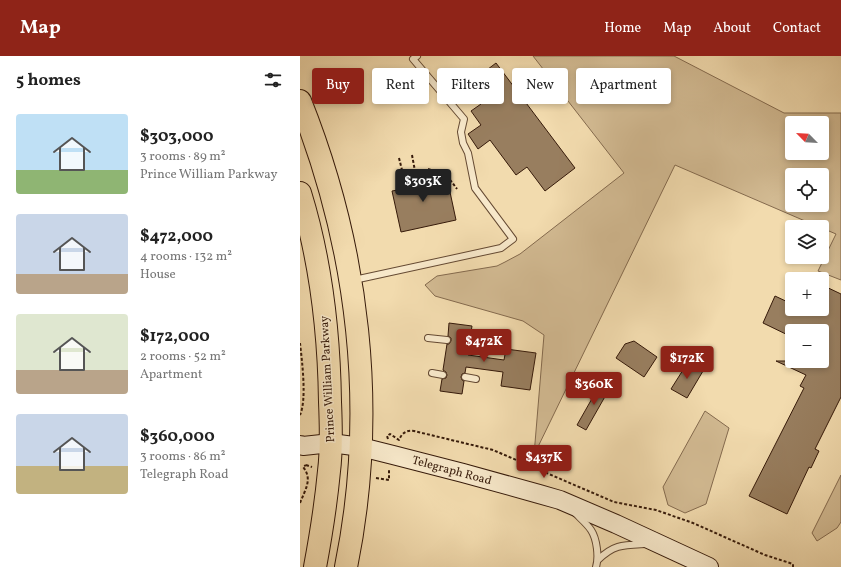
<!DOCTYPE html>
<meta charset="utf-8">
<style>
body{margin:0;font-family:Vollkorn,serif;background:#f6f6f6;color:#222;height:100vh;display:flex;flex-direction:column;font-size:15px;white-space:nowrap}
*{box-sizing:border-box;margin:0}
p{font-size:13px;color:#767676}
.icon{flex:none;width:22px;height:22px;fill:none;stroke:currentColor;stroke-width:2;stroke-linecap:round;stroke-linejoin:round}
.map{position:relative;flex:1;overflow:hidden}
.side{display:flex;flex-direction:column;background:#fff;width:300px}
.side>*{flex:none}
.hud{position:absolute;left:12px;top:12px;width:380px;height:36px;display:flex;gap:8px}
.needle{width:26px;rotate:294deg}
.tools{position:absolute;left:485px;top:60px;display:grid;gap:8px}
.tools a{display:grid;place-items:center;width:44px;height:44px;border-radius:4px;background:#fff;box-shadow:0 2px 6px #0003;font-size:20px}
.price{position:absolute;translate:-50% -34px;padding:0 9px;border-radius:4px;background:#8f2418;color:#fff;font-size:13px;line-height:26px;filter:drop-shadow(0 1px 2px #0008)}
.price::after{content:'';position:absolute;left:50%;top:24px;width:12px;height:9px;margin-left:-6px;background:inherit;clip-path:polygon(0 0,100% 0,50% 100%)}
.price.on{background:#222;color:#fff}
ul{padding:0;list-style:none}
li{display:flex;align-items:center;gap:12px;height:100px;padding:0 16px}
li span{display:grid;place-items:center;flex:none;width:112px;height:80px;border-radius:4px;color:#555}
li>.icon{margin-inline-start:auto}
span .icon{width:48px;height:48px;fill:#fffc;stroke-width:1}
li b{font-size:17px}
h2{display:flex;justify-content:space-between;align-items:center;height:48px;padding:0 16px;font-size:17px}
.tag{padding:0 14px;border-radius:4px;background:#fff;box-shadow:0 2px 6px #0003;font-size:14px;line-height:36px}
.tag.on{background:#8f2418;color:#fff}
header{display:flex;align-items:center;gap:24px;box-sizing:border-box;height:56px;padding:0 20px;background:#8f2418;color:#fff}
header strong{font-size:19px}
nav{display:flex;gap:22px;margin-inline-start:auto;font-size:14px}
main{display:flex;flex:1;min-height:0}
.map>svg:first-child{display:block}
.green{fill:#d2ba92;stroke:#846a4e;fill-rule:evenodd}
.building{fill:#987e5f;stroke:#361a0a}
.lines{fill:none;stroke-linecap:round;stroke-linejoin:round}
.lane-casing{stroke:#654a33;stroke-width:8}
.secondary-casing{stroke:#361a0a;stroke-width:20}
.highway-casing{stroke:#361a0a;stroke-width:24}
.path{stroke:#361a0a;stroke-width:2;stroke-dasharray:3 2;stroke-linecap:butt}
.lane{stroke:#f7e8ca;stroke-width:6}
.secondary{stroke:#f7e8ca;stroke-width:18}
.highway{stroke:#f2dbae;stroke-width:22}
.labels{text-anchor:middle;stroke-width:3;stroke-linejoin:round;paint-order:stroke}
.street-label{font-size:12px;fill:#361a0a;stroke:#f7e8ca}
</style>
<header>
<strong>Map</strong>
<nav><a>Home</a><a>Map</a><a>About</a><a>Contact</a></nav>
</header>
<main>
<section class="side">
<h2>5 homes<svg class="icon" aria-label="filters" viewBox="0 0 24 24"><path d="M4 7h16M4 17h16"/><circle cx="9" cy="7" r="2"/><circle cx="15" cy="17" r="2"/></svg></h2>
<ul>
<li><span style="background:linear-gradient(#bfe0f5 70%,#8fb573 0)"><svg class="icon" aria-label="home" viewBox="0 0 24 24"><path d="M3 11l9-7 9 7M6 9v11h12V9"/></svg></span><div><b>$303,000</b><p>3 rooms · 89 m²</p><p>Prince William Parkway</p></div></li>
<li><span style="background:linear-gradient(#c9d6e8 75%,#b9a48a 0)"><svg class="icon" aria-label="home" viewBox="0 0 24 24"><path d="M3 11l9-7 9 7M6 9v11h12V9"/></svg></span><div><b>$472,000</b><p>4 rooms · 132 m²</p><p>House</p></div></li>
<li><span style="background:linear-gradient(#dfe7d0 70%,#b9a48a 0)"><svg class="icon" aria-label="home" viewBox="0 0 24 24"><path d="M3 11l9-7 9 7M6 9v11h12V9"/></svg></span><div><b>$172,000</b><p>2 rooms · 52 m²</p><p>Apartment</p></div></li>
<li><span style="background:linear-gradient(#c9d6e8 65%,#c2b280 0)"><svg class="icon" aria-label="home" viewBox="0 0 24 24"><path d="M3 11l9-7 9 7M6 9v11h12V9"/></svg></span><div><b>$360,000</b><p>3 rooms · 86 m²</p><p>Telegraph Road</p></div></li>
</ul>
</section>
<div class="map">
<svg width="541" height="511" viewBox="0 0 541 511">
<rect width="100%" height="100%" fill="#f2dbae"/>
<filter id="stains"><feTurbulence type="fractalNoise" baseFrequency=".005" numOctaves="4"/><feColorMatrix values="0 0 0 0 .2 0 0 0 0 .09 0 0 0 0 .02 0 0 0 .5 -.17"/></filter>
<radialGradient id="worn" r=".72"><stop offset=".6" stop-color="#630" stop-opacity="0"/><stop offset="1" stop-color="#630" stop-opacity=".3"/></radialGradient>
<path class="green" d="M233,0h141l110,57h57v167l-23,-9 18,-37 -14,-6v-1h-3l-144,-62 -141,290 10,-120 -21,-14 -88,-25 -10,-11 12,-9 60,-10 8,-4 15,-8 104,-81zM492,67h30v30h-30zM492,119h30v30h-30z
M405,355l24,17 -23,76 -21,9 -17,-8 -5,-18z
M541,419v47l-4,6 -20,13 -5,-8z"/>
<path class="building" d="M196,7l79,105 -30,23 -18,-24 -11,8 -26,-35 -12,9 -10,-15 13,-9 -10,-14 10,-7 -14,-19z
M121,115l2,13 24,-6 9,42 -55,12 -9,-41 12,-2 -2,-13z
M522,229l19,9v103l-26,52 4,2 -8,17 -2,-1 -22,47 -38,-18 55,-108 -4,-2 6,-11 -30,-14h46v-30h-30v6l-29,-14 12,-27 17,8v5h30z
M149,267l23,3 -2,13 -3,1 -1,3 1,3 2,1 -1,8 36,5 2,-11 30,4 -6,37 -29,-4 2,-14 -37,-5 -1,6 -3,1 -1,3 1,3 2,1 -2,13 -22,-3 2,-12 4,-1 1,-3 -1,-3 -3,-2 4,-26h2l2,-3v-3l-3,-2z
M334,285l23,16 -13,20 -28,-19 9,-14z
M388,306l15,9 -16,27 -16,-9z
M302,325l9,5 -25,44 -9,-5z"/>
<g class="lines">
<g class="lane-casing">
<path id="lane" d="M54,224l147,-32 12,-9 -38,-51 -7,-35 -5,-10 -2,-11 3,-13 -51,-60 4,-3
M128,282l19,2
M170,287l11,2
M132,317l11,2
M165,321l11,2
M276,458c5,5 11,10 15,16 6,9 8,27 5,37
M298,504c16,-16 26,-15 48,-16"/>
</g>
<g class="secondary-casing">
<path id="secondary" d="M0,389l3,1 28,-3 30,4 32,8 70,18 76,21 21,6 56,24 93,43"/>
</g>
<g class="highway-casing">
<path id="highway" d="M0,45c59,148 78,309 46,466
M0,137c21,68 29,138 30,209 1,23 2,46 -1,69 -3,32 -8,64 -14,96"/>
</g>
<path class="path" d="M112,99l3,16
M99,102l4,16
M128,113c18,5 18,5 29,20
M0,287c2,18 7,57 0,72
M88,383l-1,-3 3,-2 9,6c3,-7 7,-10 15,-9l79,19 121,52 42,8 37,13 72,32 28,9v3
M6,409l6,2
M76,422l13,2v-10
M0,447c5,-13 13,-24 3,-36l3,-2"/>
<use href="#lane" class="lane"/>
<use href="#secondary" class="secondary"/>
<use href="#highway" class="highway"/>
</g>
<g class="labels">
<g class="street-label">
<text transform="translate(27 323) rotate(-93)" y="4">Prince William Parkway</text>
<text transform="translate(152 414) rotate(15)" y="4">Telegraph Road</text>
</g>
</g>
<rect width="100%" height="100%" filter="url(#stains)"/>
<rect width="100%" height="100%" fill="url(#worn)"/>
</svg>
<div class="tools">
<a><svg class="needle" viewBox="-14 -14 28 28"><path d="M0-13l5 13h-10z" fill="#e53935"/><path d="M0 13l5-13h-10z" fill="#767676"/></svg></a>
<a><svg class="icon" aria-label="locate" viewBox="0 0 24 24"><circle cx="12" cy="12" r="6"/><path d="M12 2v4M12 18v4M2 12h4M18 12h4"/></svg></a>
<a><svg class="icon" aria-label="layers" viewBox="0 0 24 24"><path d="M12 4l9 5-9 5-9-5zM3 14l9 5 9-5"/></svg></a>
<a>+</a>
<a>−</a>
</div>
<b class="price on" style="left:123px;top:147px">$303K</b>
<b class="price" style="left:184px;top:307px">$472K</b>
<b class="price" style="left:387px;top:324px">$172K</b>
<b class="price" style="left:294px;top:350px">$360K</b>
<b class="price" style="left:244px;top:423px">$437K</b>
<div class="hud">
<a class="tag on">Buy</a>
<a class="tag">Rent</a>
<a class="tag">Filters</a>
<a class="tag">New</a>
<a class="tag">Apartment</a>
</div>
</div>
</main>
